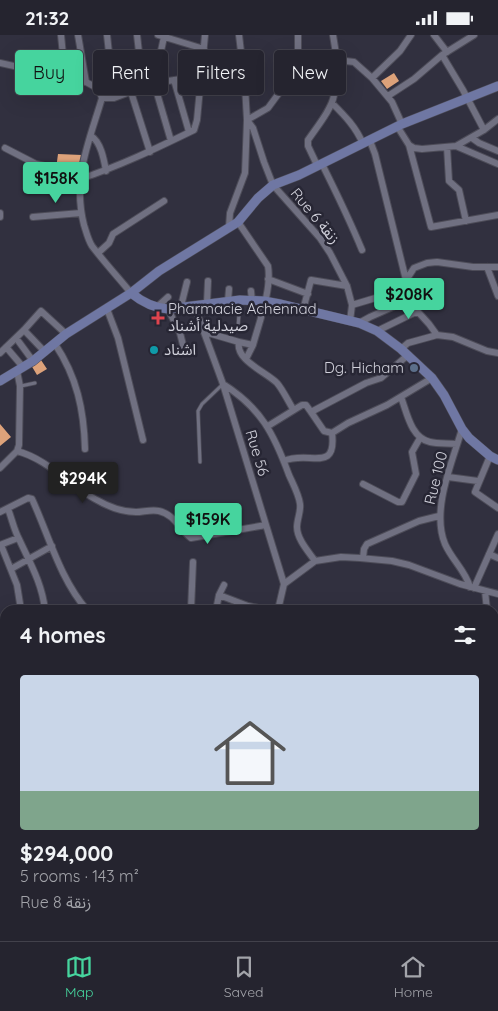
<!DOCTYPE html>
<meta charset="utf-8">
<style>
body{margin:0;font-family:Quicksand,"Noto Sans Arabic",sans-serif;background:#2d2c37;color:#f1f3f6;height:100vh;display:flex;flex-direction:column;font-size:19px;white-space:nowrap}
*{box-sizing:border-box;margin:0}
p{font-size:16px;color:#a3a4aa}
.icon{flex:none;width:28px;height:28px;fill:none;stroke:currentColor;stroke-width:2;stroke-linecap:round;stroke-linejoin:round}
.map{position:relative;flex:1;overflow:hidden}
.side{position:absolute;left:0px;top:570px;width:499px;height:336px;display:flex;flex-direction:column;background:#25242f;border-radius:15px 15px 0 0;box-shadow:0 5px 20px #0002,0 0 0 1px #42414b}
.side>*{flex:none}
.banner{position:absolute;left:15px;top:15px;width:469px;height:45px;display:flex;gap:10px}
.price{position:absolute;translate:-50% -42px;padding:0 11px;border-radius:5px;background:#46d49e;color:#111;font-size:16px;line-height:32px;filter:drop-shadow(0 1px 2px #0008)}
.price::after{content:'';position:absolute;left:50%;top:30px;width:15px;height:11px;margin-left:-8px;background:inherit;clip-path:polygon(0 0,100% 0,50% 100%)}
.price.active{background:#222;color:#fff}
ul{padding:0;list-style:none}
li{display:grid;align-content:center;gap:10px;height:265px;padding:0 20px}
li+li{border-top:1px solid #42414b}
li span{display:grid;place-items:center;height:155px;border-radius:5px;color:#555}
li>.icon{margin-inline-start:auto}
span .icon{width:90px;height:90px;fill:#fffc;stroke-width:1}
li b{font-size:21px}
h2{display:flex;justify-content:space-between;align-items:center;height:60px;padding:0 20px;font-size:21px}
.pill{padding:0 18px;border-radius:5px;background:#25242f;box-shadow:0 5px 20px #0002,0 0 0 1px #42414b;font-size:18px;line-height:45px}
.pill.active{background:#46d49e;color:#111}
.status{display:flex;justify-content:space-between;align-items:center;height:35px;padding:0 25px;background:#25242f;direction:ltr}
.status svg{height:14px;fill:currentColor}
.dock{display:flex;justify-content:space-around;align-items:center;height:70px;border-top:1px solid #42414b;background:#25242f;font-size:14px;color:#a3a4aa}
.dock a{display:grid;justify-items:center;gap:2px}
.dock .active{color:#46d49e}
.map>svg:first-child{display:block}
.building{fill:#dda27a}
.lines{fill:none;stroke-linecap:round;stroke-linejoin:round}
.lane-casing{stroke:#4d4c58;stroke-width:4.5}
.street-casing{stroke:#4d4c58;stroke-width:8}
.secondary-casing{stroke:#4d4c58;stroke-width:10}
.lane{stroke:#707081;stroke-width:3}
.street{stroke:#707081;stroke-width:6}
.secondary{stroke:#6f77a3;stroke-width:9}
.health-dot{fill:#e0444e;stroke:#272634;stroke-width:2}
.culture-dot{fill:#0f9aa8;stroke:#272634;stroke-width:2}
.service-dot{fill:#5c6f8a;stroke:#272634;stroke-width:2}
.labels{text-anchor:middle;stroke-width:5;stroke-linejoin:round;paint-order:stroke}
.street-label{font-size:15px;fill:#d1d1db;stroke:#272634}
.poi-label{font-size:15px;fill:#d1d1db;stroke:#272634;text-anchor:start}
</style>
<div class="status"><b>21:32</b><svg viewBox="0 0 49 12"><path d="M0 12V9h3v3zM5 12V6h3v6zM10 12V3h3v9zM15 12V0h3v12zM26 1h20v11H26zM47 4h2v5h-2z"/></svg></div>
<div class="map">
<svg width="498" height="906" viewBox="0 0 498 906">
<rect width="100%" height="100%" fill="#31303f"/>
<path class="building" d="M394,38l5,8 -12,8 -6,-8z
M58,119l24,1 -3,15 -23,-1z
M41,325l6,9 -10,6 -6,-10z
M0,389l11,13 -11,9z"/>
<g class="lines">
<g class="lane-casing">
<path id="lane" d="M238,292l2,-26
M21,351l14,-3
M200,427l-2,-51 4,-7 20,-19"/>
</g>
<g class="street-casing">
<path id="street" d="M61,0l4,41
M78,0l8,47
M107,0l7,63
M137,0l6,52
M158,0l46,14
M239,0l6,51 2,34 6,8 11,34 9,23 47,53 10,15 17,33 5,19 -2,16
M333,0l4,25 17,2 18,16 20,24 10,22
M434,0l13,17
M164,2l-10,46 17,58
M442,20l21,35 21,40
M0,28l86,19c8,4 14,7 16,16 -13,44 -30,80 -18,127 2,6 4,15 8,21 12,16 26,31 39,47
M282,30l2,19
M372,43l28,-27 11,-16
M174,45l15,52
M131,57l19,60
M388,61l26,-17 28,-24 32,-20
M102,63h12l40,-15 48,-7
M332,68c13,13 24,24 31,41
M397,91l12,19 5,3 8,1 34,-3 28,-16 14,-11
M91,101c10,6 13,24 15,35
M472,103l7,5 19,8
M370,106l5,13 31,126
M409,110l22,82 67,-12
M456,111l42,18
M447,112l2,34 10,9 7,31
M5,113l31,16 45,11
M322,129c14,28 28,57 40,86
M317,130l-9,-19v-6c8,-12 24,-31 26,-45 2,-12 0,-23 3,-35
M80,144c40,-13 77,-31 114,-49l3,-10 8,-85
M0,182v-4
M33,182l48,-4
M238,187l30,44c4,23 -9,57 -15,79l-14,-3
M229,192l1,-14 15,-40 2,-53 21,-12 28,-38 2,-11v-24
M98,218l11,-10 4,-9 51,-33
M487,232l11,29
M268,244l40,15
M251,256l1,10
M399,256l30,33 8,11
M228,266l1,-12
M207,268l1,-22
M194,270l29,79 61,200 -6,26
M352,270l47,-14 15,-23 13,-5 10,-1 36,5h25
M181,271l6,-24
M157,272l11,-10
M107,274l11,29 25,102
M168,274l12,24 4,16
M303,275l8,-30 36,6
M359,288l11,-6 36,-16
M24,295l21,22
M377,296l39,-19
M205,297l34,10c-4,18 27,30 38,41 6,7 11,18 16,26
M19,307l14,19
M55,309c22,33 29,66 30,105
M6,312l17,20
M401,314l7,-6 29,-8 16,2 34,14 11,2
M0,318l24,-23 17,-19 25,23
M246,324l7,-14
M223,349c38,24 51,50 66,91 4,9 10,20 11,29 1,8 -3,15 -3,23 0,12 11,24 18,34
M401,362c6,16 10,41 29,45 8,2 18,1 27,2
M311,377l13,19 8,2
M268,391l34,-21h4l5,7 55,-29 15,-5 27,-23
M462,394c-10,34 -31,81 -17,115 7,16 20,26 25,43
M17,416c30,8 51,33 78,48 12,7 28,13 41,13 7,0 16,-3 23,-1 15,3 21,19 32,27l75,-13
M490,421l-15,36 23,16
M284,426c24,-11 53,13 48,-28l16,-10 39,-18 45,-27
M0,433l17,-17 2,-6 1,-59 -3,-15
M448,442l30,4
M363,449l35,18h4l14,-28 -4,-22 8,-14
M8,474c4,10 6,21 11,30 11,24 23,44 26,71
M0,477l28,-14 4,1c17,37 28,80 55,111
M0,510l18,-7
M1,510l16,40 4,25
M489,519l9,4
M363,523l1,-9 3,-5 52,-23 20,-5
M11,534l41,-23
M284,549l31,-23 26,-4 19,1 32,3 17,4 51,19 38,10
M474,553l24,-54
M485,556l2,19
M219,560l29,11 20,4
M191,575l2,-48
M216,575l3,-15 5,-10
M494,613l4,6
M0,636h5
M0,710l5,1
M494,720l4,-11
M494,738l4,-8
M0,761l5,1
M0,858h5
M40,901l1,5
M272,901l1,5
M359,901l2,5
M450,901l4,5
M120,906v-5
M169,906l2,-5
M474,906l3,-5"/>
</g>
<g class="secondary-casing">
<path id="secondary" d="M131,258c11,9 23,15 37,16l72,-9 24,1 16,3 79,19 18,8 24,18 31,29 12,17 18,34 7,9 21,18 8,4
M0,346l33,-20 33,-27 65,-41 28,-22 79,-49 20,-24 15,-13 26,-10 103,-51 96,-38"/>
</g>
<use href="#lane" class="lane"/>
<use href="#street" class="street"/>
<use href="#secondary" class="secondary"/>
</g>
<path class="health-dot" d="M155.5 275.5h5v5h5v5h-5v5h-5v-5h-5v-5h5z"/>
<circle class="culture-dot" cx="154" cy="315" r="5"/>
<circle class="service-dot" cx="414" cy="333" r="5"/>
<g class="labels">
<g class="street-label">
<text transform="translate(315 181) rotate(50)" y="5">Rue 6 زنقة</text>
<text transform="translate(257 418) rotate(73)" y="5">Rue 56</text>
<text transform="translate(436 443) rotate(-76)" y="5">Rue 100</text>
</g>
<g class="poi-label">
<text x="168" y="279">Pharmacie Achennad<tspan x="168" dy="17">صيدلية أشناد</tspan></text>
<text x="164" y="320">اشناد</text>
<text x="404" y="338" text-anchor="end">Dg. Hicham</text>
</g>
</g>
</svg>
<b class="price" style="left:56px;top:169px">$158K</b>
<b class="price" style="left:409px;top:285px">$208K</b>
<b class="price active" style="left:83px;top:469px">$294K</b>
<b class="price" style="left:208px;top:510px">$159K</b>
<div class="banner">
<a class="pill active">Buy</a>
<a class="pill">Rent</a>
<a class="pill">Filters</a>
<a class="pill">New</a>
</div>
<section class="side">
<h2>4 homes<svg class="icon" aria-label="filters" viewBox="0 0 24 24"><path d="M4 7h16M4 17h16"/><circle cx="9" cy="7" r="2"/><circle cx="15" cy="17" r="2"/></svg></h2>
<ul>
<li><span style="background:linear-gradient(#c9d6e8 75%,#7fa58c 0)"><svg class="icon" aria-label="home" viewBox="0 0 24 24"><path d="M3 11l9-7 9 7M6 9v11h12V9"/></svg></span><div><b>$294,000</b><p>5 rooms · 143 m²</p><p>Rue 8 زنقة</p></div></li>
</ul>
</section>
</div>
<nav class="dock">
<a class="active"><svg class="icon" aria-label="map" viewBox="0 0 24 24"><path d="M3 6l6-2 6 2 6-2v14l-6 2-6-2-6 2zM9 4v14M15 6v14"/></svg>Map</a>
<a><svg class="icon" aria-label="saved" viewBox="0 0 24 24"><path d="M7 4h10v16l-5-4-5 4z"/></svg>Saved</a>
<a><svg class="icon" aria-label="home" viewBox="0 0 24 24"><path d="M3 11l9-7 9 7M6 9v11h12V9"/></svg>Home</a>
</nav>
